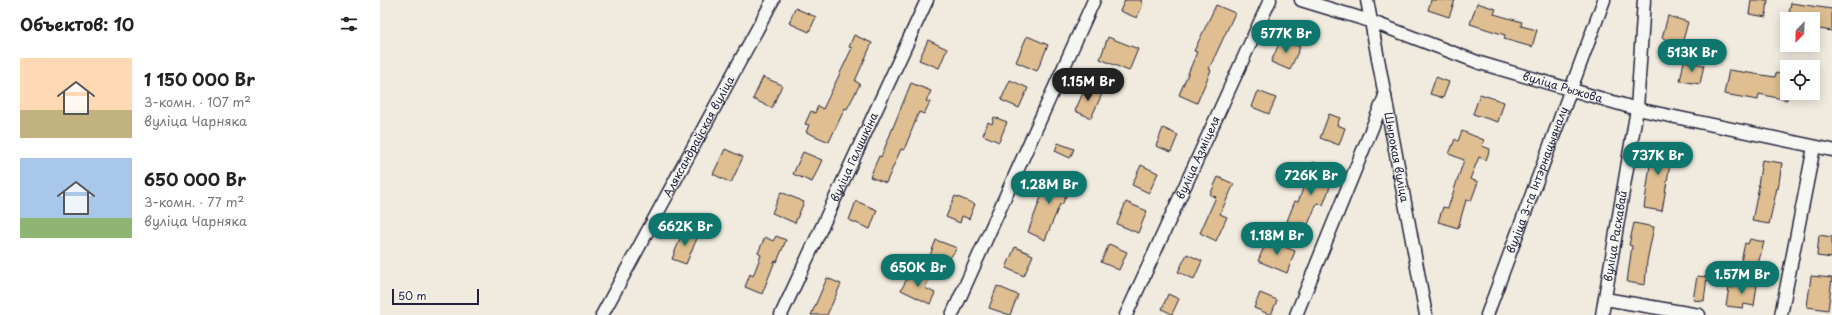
<!DOCTYPE html>
<html lang="ru">
<meta charset="utf-8">
<style>
body{margin:0;font-family:"Playpen Sans",sans-serif;background:#f2f2f2;color:#222;height:100vh;display:flex;flex-direction:column;font-size:15px;white-space:nowrap}
*{box-sizing:border-box;margin:0}
p{font-size:13px;color:#767676}
.icon{flex:none;width:22px;height:22px;fill:none;stroke:currentColor;stroke-width:2;stroke-linecap:round;stroke-linejoin:round}
.map{position:relative;flex:1;overflow:hidden}
.panel{display:flex;flex-direction:column;background:#fff;width:380px}
.panel>*{flex:none}
.needle{width:26px;rotate:203deg}
.fabs{position:absolute;left:1400px;top:12px;display:grid;gap:8px}
.fabs a{display:grid;place-items:center;width:40px;height:40px;border-radius:0px;background:#fff;box-shadow:0 2px 10px #0003;font-size:20px}
.scale{position:absolute;left:12px;bottom:10px;width:87px;box-sizing:border-box;padding-left:4px;border:2px solid #22223b;border-top:0;font-size:11px;line-height:14px;white-space:nowrap;color:#22223b;-webkit-text-stroke:3px #f6f6f2;paint-order:stroke}
.price{position:absolute;translate:-50% -34px;padding:0 9px;border-radius:14px;background:#0f766e;color:#fff;font-size:13px;line-height:26px;filter:drop-shadow(0 1px 2px #0008)}
.price::after{content:'';position:absolute;left:50%;top:24px;width:12px;height:9px;margin-left:-6px;background:inherit;clip-path:polygon(0 0,100% 0,50% 100%)}
.price.on{background:#222;color:#fff}
ul{padding:0;list-style:none}
li{display:flex;align-items:center;gap:12px;height:100px;padding:0 20px}
li span{display:grid;place-items:center;flex:none;width:112px;height:80px;border-radius:0px;color:#555}
li>.icon{margin-inline-start:auto}
span .icon{width:48px;height:48px;fill:#fffc;stroke-width:1}
li b{font-size:17px}
h2{display:flex;justify-content:space-between;align-items:center;height:48px;padding:0 20px;font-size:17px}
main{display:flex;flex:1;min-height:0}
.map>svg:first-child{display:block}
.building{fill:#dfbe91;stroke:#22223b}
.lines{fill:none;stroke-linecap:round;stroke-linejoin:round}
.street-casing{stroke:#22223b;stroke-width:15}
.street{stroke:#f6f6f2;stroke-width:12}
.labels{text-anchor:middle;stroke-width:3;stroke-linejoin:round;paint-order:stroke}
.street-label{font-size:11px;fill:#22223b;stroke:#f6f6f2}
</style>
<main>
<section class="panel">
<h2>Объектов: 10<svg class="icon" aria-label="filters" viewBox="0 0 24 24"><path d="M4 7h16M4 17h16"/><circle cx="9" cy="7" r="2"/><circle cx="15" cy="17" r="2"/></svg></h2>
<ul>
<li><span style="background:linear-gradient(#ffd9b3 65%,#c2b280 0)"><svg class="icon" aria-label="home" viewBox="0 0 24 24"><path d="M3 11l9-7 9 7M6 9v11h12V9"/></svg></span><div><b>1 150 000 Br</b><p>3-комн. · 107 m²</p><p>вуліца Чарняка</p></div></li>
<li><span style="background:linear-gradient(#a9c7e8 75%,#8fb573 0)"><svg class="icon" aria-label="home" viewBox="0 0 24 24"><path d="M3 11l9-7 9 7M6 9v11h12V9"/></svg></span><div><b>650 000 Br</b><p>3-комн. · 77 m²</p><p>вуліца Чарняка</p></div></li>
</ul>
</section>
<div class="map">
<svg width="1452" height="315" viewBox="0 0 1452 315">
<rect width="100%" height="100%" fill="#f1ebdf"/>
<filter id="ink" filterUnits="userSpaceOnUse"><feTurbulence type="fractalNoise" baseFrequency=".025" numOctaves="2"/><feDisplacementMap in="SourceGraphic" scale="8" xChannelSelector="R" yChannelSelector="G"/><feConvolveMatrix kernelMatrix="1 2 1 2 8 2 1 2 1" color-interpolation-filters="sRGB"/></filter>
<g filter="url(#ink)">
<path class="building" d="M745,0h17l-1,2 2,2 -6,14 -17,-7z
M1051,0h24l-6,17 -21,-7z
M1371,0h17l-2,17 -17,-3z
M1097,3l19,6 -2,5 28,8 -1,4 16,4 -5,17 -28,-8 1,-4 -35,-11z
M1411,3l41,6v22l-19,-3v-9h-25z
M836,5l19,8 -26,56 2,1 -14,33 -18,-8 18,-43 -3,-1z
M415,8l21,9 -7,15 -20,-9z
M1288,16l20,6 -6,22 -20,-6z
M474,35l18,8 -17,38 5,3 -13,25 -2,-1 -16,34 -23,-10 3,-7 -4,-1 6,-13 4,2 3,-7 5,3 29,-61 -3,-1z
M647,36l21,9 -11,26 -21,-9z
M728,37l30,12 -9,22 -29,-12z
M901,39l19,8 -10,23 -19,-8z
M548,40l19,9 -8,19 -20,-8z
M1304,61l20,4 -4,19 -20,-3z
M1349,70l46,7 1,-4 11,3v24l-28,-6 -1,6 -34,-6z
M383,77l19,8 -10,23 -19,-9z
M1056,77l13,5 -6,16 -13,-4z
M630,80l18,8 -9,20 -18,-8z
M531,83l20,8 -5,10 4,1 -6,12 -5,-2 -15,38 -3,-1 -15,34 -16,-6 9,-21 2,1z
M706,86l16,8 -11,24 -16,-7z
M878,91l18,7 -7,16 -17,-7z
M1100,94l24,8 -6,20 -25,-8z
M949,114l11,4 -3,7 8,3 -6,17 -19,-7z
M614,117l13,5 -8,20 -16,-7 5,-13 4,2z
M783,128l15,7 -7,17 -15,-6z
M1082,131l22,9 -2,6 8,3 -4,11 -7,-3 -9,22 8,3 -7,19 -5,-1 -8,28 -20,-6 5,-15 5,1 16,-48 -15,-6 6,-15 3,2z
M678,143l16,6 -4,9 -15,-7z
M1273,143l20,3 -11,65 -18,-3z
M345,149l18,8 -12,26 -18,-9z
M423,152l19,8 -10,22 -19,-8z
M1382,160l20,3 -4,26 -1,-1 -8,36 -17,-3 7,-35 -1,-1z
M933,162l23,9 -13,34 -6,-2 -13,31 -12,-5 2,-5 -7,-3 8,-20 3,1z
M761,165l17,8 -9,20 -17,-8z
M670,173l22,9 -10,23 -2,-1 -15,36 -17,-8z
M838,177l16,7 -14,30 7,3 -11,24 -16,-8 16,-36 -6,-2z
M401,192l23,10 -9,21 -23,-10z
M575,196l20,8 -6,15 -7,-3 -2,7 -14,-6z
M476,201l21,9 -7,19 -21,-9z
M746,202l21,9 -9,22 -21,-9z
M1254,223l20,4 -7,34 -2,24 -18,-3 5,-36 -3,-1z
M303,231l15,5 -12,28 -14,-5z
M1439,235l13,2v21l-15,-2z
M396,236l10,4 -9,22 -2,-1 -13,33 -17,-7 5,-13 3,2 8,-21 -3,-2 7,-16 8,4z
M1370,239l14,3 -6,22 -17,-3 4,-18 3,1z
M556,240l21,8 -7,10 -1,9 -20,-9z
M887,240l28,11 -8,22 -29,-12z
M729,244l18,8 -8,18 -18,-8z
M635,247l18,8 -9,21 -18,-8z
M807,254l15,7 -8,18 -16,-7z
M531,271l18,9 -4,8 10,5 -5,11 -29,-14z
M1317,276l10,1 -3,24 -11,-1z
M1431,276l21,2 -4,32 -21,-3z
M447,278l14,6 -14,31h-16z
M1355,282l22,3 -3,21 -10,-2 -1,4 -17,-2 3,-19 5,1z
M617,286l21,9 -8,20 -21,-7z
M880,293l17,7 -6,15 -17,-7z
M788,294l11,5 -7,15 -10,-5z"/>
<g class="lines">
<g class="street-casing">
<g id="street">
<path id="s1" d="M921,0l69,21 110,42 157,46 195,41"/>
<path id="s2" d="M987,0l59,315"/>
<path d="M1225,299l94,16"/>
<path id="s3" d="M222,315l171,-315"/>
<path id="s4" d="M401,315l146,-315"/>
<path d="M572,315l142,-315"/>
<path id="s5" d="M746,315l144,-315"/>
<path d="M916,315l89,-219"/>
<path id="s6" d="M1107,315l117,-315"/>
<path id="s7" d="M1222,315l35,-206 7,-109"/>
<path d="M1401,315l33,-168"/>
</g>
</g>
<use href="#street" class="street"/>
</g>
</g>
<g class="labels">
<g class="street-label">
<text dy="4" stroke="none"><textPath href="#s1" startOffset="276">вуліца Рыжова</textPath></text>
<text dy="4" stroke="none"><textPath href="#s3" startOffset="203">Аляксандраўская вуліца</textPath></text>
<text dy="4" stroke="none"><textPath href="#s4" startOffset="174">вуліца Галушкіна</textPath></text>
<text dy="4" stroke="none"><textPath href="#s5" startOffset="173">вуліца Азміцеля</textPath></text>
<text dy="4" stroke="none"><textPath href="#s2" startOffset="160">Шырокая вуліца</textPath></text>
<text dy="4" stroke="none"><textPath href="#s6" startOffset="144">вуліца 3-га Інтэрнацыяналу</textPath></text>
<text dy="4" stroke="none"><textPath href="#s7" startOffset="80">вуліца Раскавай</textPath></text>
</g>
</g>
</svg>
<div class="fabs">
<a><svg class="needle" viewBox="-14 -14 28 28"><path d="M0-13l5 13h-10z" fill="#e53935"/><path d="M0 13l5-13h-10z" fill="#767676"/></svg></a>
<a><svg class="icon" aria-label="locate" viewBox="0 0 24 24"><circle cx="12" cy="12" r="6"/><path d="M12 2v4M12 18v4M2 12h4M18 12h4"/></svg></a>
</div>
<div class="scale">50 m</div>
<b class="price" style="left:906px;top:54px">577K Br</b>
<b class="price" style="left:1312px;top:73px">513K Br</b>
<b class="price on" style="left:708px;top:102px">1.15M Br</b>
<b class="price" style="left:1278px;top:176px">737K Br</b>
<b class="price" style="left:931px;top:196px">726K Br</b>
<b class="price" style="left:669px;top:205px">1.28M Br</b>
<b class="price" style="left:305px;top:247px">662K Br</b>
<b class="price" style="left:897px;top:256px">1.18M Br</b>
<b class="price" style="left:538px;top:288px">650K Br</b>
<b class="price" style="left:1362px;top:295px">1.57M Br</b>
</div>
</main>
